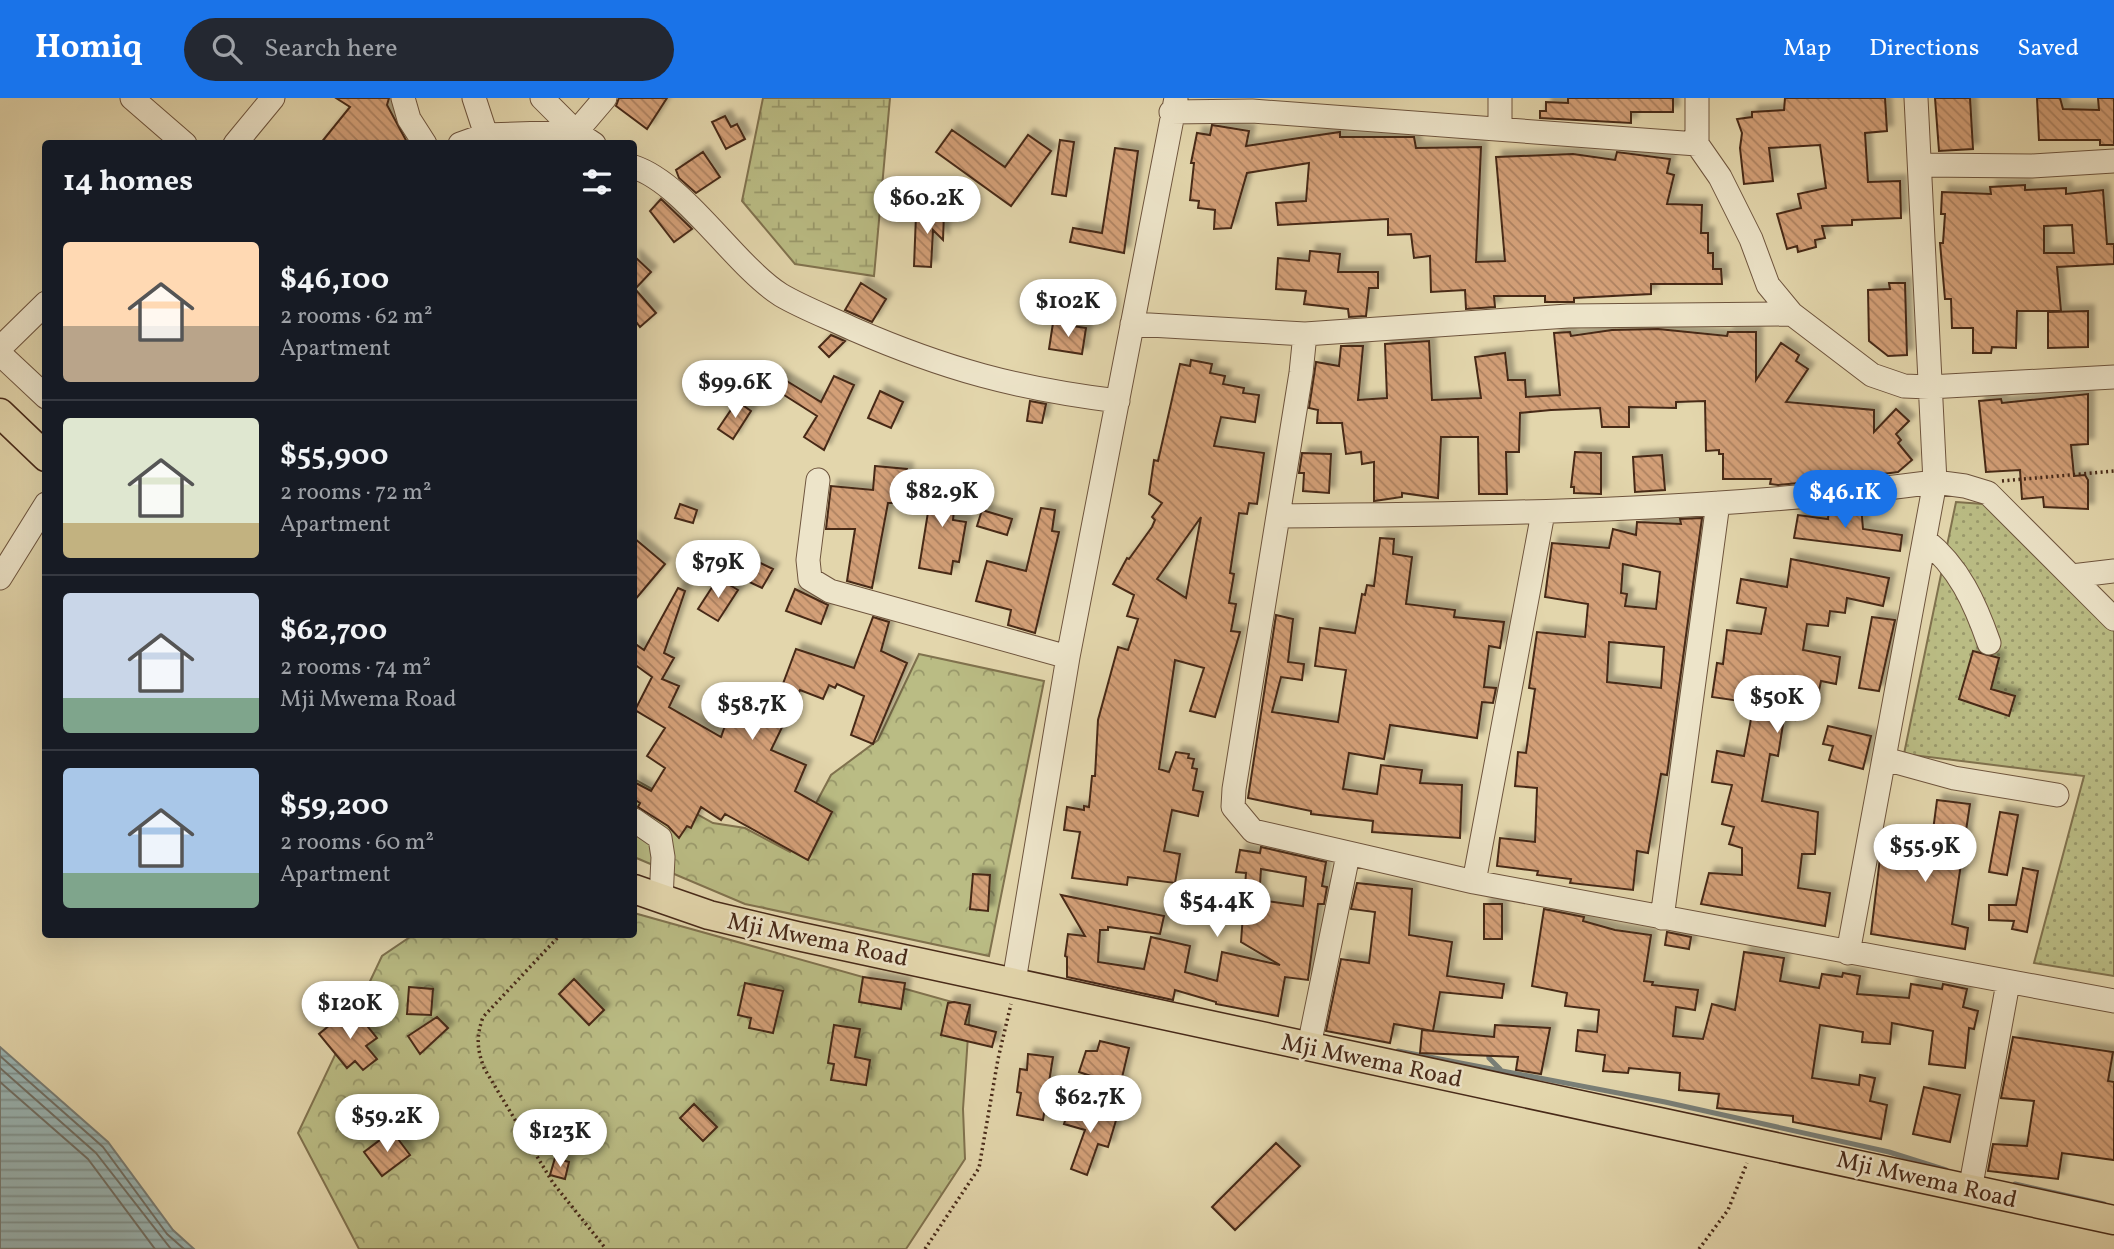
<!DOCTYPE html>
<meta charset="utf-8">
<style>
body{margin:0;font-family:Vollkorn,serif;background:#242831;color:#f1f3f6;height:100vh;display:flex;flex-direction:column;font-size:26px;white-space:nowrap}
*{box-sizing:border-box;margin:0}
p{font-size:23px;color:#9ea1a6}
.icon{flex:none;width:38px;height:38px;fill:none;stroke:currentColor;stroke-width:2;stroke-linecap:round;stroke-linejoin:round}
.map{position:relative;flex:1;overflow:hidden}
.side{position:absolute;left:42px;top:42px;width:595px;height:798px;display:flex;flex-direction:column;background:#171b24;border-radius:7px;box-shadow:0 7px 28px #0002}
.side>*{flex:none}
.price{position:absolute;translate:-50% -60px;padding:0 16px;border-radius:24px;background:#fff;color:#222;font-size:23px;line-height:46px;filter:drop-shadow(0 2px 4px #0008)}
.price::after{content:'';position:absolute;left:50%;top:42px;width:21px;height:16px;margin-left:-10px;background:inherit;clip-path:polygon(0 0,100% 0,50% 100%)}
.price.selected{background:#1a73e8;color:#fff}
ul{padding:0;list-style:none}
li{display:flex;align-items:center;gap:21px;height:175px;padding:0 21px}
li+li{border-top:2px solid #363941}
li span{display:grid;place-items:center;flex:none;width:196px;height:140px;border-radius:7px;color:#555}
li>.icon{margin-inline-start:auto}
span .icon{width:84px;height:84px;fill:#fffc;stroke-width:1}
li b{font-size:30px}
h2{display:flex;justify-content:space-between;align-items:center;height:84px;padding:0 21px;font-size:30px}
header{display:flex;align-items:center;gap:42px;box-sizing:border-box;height:98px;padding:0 35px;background:#1a73e8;color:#fff}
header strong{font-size:33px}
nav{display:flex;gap:38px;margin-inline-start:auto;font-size:24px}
.search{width:490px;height:63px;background:#242831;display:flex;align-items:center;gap:18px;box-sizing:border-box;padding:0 24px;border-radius:38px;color:#9ea1a6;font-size:26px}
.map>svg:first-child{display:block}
.grass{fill:url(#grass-dots);stroke:#80724e;stroke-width:2}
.forest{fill:url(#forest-crowns);stroke:#80724e;stroke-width:2}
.wetland{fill:url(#wetland-marsh);stroke:#80724e;stroke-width:2}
.water{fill:url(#water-rules);stroke:#797e76;stroke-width:2}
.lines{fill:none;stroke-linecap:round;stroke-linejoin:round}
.shore{stroke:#707066;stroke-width:2}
.stream{stroke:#797e76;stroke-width:5}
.building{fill:url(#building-back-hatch);stroke:#472918;stroke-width:2;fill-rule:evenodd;filter:url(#shadow)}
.minor-casing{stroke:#6e543d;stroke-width:25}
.major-casing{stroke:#472918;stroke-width:31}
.path{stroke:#472918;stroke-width:3.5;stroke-dasharray:2 3.5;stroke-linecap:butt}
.minor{stroke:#ede4c9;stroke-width:23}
.major{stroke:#e3d6ac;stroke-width:28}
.labels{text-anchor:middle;stroke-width:5;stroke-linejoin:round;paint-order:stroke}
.street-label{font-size:24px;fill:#472918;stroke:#ede4c9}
</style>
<header>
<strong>Homiq</strong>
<div class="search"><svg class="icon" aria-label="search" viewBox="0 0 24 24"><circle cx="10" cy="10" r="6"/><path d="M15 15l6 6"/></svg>Search here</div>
<nav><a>Map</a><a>Directions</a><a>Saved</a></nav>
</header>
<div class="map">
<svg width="2114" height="1151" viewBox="0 0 2114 1151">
<defs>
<pattern id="grass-dots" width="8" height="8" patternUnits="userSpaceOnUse" patternTransform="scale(1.75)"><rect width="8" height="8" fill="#babc84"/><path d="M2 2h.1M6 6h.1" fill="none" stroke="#99996b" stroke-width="1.8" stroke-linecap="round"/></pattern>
<pattern id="forest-crowns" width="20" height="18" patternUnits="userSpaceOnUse" patternTransform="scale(1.75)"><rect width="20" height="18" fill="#babc84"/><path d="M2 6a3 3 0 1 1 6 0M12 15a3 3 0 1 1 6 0" fill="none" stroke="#99996b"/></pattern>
<pattern id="wetland-marsh" width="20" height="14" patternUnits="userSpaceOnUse" patternTransform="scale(1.75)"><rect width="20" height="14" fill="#babc84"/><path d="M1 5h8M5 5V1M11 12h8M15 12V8" fill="none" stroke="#99996b"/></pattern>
<pattern id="water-rules" width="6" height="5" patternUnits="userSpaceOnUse" patternTransform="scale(1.75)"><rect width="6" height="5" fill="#9ab6b5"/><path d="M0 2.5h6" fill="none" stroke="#7f9492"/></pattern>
<pattern id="building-back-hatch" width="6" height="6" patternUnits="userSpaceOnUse" patternTransform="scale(1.75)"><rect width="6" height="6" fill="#d39f77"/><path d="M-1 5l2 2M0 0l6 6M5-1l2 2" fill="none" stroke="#ad8261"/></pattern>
<filter id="shadow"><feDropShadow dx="6" dy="-6" stdDeviation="2" flood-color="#0004"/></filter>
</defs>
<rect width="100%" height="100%" fill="#e3d6ac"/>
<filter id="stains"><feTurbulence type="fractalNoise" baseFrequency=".00286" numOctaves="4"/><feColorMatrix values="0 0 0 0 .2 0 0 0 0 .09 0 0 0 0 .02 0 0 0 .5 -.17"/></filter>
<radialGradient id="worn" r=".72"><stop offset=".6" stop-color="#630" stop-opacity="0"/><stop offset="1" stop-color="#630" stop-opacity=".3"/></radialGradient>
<path class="grass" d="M1956,404l41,3 117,122v349l-80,-13 50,-187 -180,-22z"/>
<path class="forest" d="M919,556l125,27 -55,275 -244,-52 -111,-47v-78l79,44 32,5 45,24 41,-77 47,-35z
M634,815l336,94 -7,102 2,50 -59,90h-547l-61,-116 84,-177 31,-21 221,-1z"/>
<path class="wetland" d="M763,0h127l-16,178 -79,-12 -53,-63z"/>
<path class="water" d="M0,949l108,95 65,88 21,19h-194z"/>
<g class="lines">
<path class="shore" d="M0,958l103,91 64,87 17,15
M0,970l96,85 75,96
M0,984l88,77 67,90"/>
<path class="stream" d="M1398,953l267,51 224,50 57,18
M1488,954l1,6 11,11
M2015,1086l89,20"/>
</g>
<path class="building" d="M336,0h53l-2,7 21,39h-88l30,-37z
M619,0h48l-20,31 -31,-23z
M1568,0h105v14h-42v11l-91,-5v-7h6v-9l22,1z
M1785,0h100l2,33 -22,2 3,49 32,-1 1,37 -49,2v5l-30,1 3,12 -10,2 1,7 -18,5 -1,-6 -10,3 -10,-35 24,-6 -3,-14 28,-6 -6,-43 -51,3 4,33 -29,3 -4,-36 2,-15 -5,-14 15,-2v-5l32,-2z
M1935,0h35l3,51 -34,2z
M2037,0h23l3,11 36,1 -1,-12h16v47h-14v-5h-61z
M725,18l6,11 6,-3 8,15 -19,10 -14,-27z
M1212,27l37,6 -3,15 94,-14v5h74l2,11 65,-1 -5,115 29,-1 -9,-104 77,-3 42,6 2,-8 53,7 -3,14 7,2 -7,29 35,1 -1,28h7v20h5v16h8l1,15h-71v10l-77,4v4h-29v-6h-51l1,11 -29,2 -1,-19 -34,2 -1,-36 -16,2 -3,-24 -23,1v-16l-110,6 -2,-22 30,-2 3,-38 -62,10 -16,55 -17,1 1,-19 -17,-2 1,-7 -9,-1 4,-37h-3l6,-30 13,2z
M952,32l53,37 23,-32 23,16 -40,55 -75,-54z
M1060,42l14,2 -8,54 -14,-2z
M1115,50l23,3 -14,102 -54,-11 3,-14 29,5z
M703,54l17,25 -24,16 -17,-15 -3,-8z
M2025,87v5l41,-2v6l37,-4 4,54h7v20l-57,3 4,44h-44l-1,37 -24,-1 -1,6h-18v-25h-21l-1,-29h-6l-5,-56h3l2,-29h-4l1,-22 49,2 -1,-7zM2072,127l2,28h-30v-27z
M661,101l31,30 -18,13 -24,-31z
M912,114l32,1 -1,27 -10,-10 -2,37 -17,-1 2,-51z
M1310,153l30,3 -2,18h40v16h-9l-3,28 -17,1 -1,-8 -44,-5 2,-13 -30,-2 2,-31 31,3z
M634,158l17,16 -16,17 21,24 -16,14 -6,-8z
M861,185l25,16 -14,23 -27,-12z
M1889,185h16l2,72 -19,1 -19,-15 -1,-51 22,-1z
M2088,213v36l-40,1v-36z
M1053,225l33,5 -4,26 -33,-5z
M1658,231l69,7 1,-4h28v48l25,-37 18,12 -3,6 12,8 -22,33 88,8v22l22,-23 13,12 -13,13 5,6 -3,3 14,17 -14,12 -46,6 -74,7 -8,-1 1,-5h-48v-25h-4v-4l-13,1 -1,-50 -29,1v6l-47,-1v20h-27l-2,-19 -49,2 -31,3 -1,39h-13l1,42h-28l-1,-57h-37l-3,61 -36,-5v4l-28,4v-39l-12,2 -1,-12 -15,2 -4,-31h-25l1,-13 -9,-2 7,-46 23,4 2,-20h22l-5,54 29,-2 -2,-54 44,-3 3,59 49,-2 -6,-41 30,-4 3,27h17l1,17 34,-2 -6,-62 16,-1 1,4 41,-6z
M831,237l14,6 -16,16 -10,-10z
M1191,262l21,4 -2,9 15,3 -2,8 21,4 -1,5 16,2 -4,27 -34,-5 -7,29 50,7 -7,51 -8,-1 -2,11 -8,-1 -9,60 4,1 -5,29 7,1 -5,27 9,1 -25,85 -25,-6 14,-43 -29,-8 -16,109 10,3 7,-20 13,2 -1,4 6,1 -2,9 5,1 -4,21 10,2 -5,24 -26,-6 -8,41 16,3 -5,29 -47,-6 -1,8 -55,-7 8,-46 -16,-2 3,-23 17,3v-4l5,1 3,-31h3l3,-56 20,-73 10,3 10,-31 -11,-3 7,-21 -21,-11 14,-26 2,1 23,-32 3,-7 -3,-3 10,-14 -13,-9 5,-34 4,1 22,-97 10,2zM1201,419l-15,81 -29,-19z
M777,277l44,27 13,-26 20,9 -30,65 -20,-13 13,-21 -47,-30z
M880,293l23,11 -12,26 -23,-10z
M2088,296v50l-17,1 3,31 11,-1 3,5v29l-44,-2 -1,-10 -21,2 -2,-29 -34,2 -7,-71 22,-2 1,4z
M737,303l14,10 -18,28 -15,-10z
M1030,303l16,3 -4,19 -15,-2z
M1575,354l26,1v41l-27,-1v-6h-3z
M1302,355l29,1 -2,39 -26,-2 1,-18h-5z
M1662,357l3,35 -30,2 -2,-35z
M875,368l32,3 -2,20 -8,-2 -1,16h-8l-16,85 -25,-7 8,-52h-29l5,-43 42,4z
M928,382l29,5 -4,35 13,2 -7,40 -6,-1 -2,13 -32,-6 10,-62h-3z
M680,406l17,6 -4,13 -18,-5z
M1861,407l2,24 39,6 -2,16 -106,-13 4,-23 30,4 1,-11z
M1041,410l14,2 -3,21 7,1 -24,101 -27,-8 3,-15 -35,-9 11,-40 39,10z
M982,412l30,9 -5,16 -30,-9z
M1702,420l-35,257 -6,-1 -13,79 -11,-2 -4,39 -63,-7 1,-4 -34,-4 1,-4 -41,-5 3,-28 35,4 2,-54 -22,-2 3,-34 8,1 9,-64 -6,-1 8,-56 48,5 3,-33 -43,-7 7,-54 57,5 4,-19 23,6 1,-13 44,2 -1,-5zM1623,466l37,8 -4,37 -31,-3 2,-12 -6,-1zM1609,544l55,5 -3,41 -54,-6z
M634,440l31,26 -31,37z
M1380,440l14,1 -1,15 19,3 -6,47 49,6 -1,7 50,5 -4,26 -11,-2 -5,41 12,1 -3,15 -11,-1 -5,36 -87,-13 -6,34 -35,-6 -6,36 34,5 4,-29 41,5 -2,13 42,2 -2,53 -88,-6 1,-11 -62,-7v-3l-63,-13 28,-183 17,4 -5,43 16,2 -2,16 -21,-3 -9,35 66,10 8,-52 -31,-4 5,-38 35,5 7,-39 3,1 2,-10 7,1z
M752,461l21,10 -11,19 -19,-9z
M1791,461l98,19 -6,28 -36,-8 -2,15 -15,-2 -2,15 -21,-2 -4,26 37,7 -4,27 -15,-3 -6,29 -16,-3 -4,13 -11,-2 -6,38 -8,-2 -8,47 56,11 -3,42h-13l-4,34 32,5 -5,33 -124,-22 8,-31 33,2v-27l-13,-4 5,-17 -12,-3 10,-39 -20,-3 5,-31 27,5 10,-53 -42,-6 5,-34 6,1 4,-34 34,4 5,-26 -29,-5 4,-24 46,8z
M718,480l20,12 -20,31 -20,-12z
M678,490l7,3 -21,62 10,5 -12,21 17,7 -10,21 52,30 16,-45 38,13 21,-56 58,19 19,-51 16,5 -8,29 26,12 -34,81 -22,-9 13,-39 -27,-12 -2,4 -6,-3 -6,14 -23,-9 -29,60 35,15 -11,26 37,21 -24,48 -83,-46 -4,6 -20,-13 -10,21 -4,-2 -8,12 -11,-12 -30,-19 2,-4 -6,-4v-17l17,9 14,-23 -18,-12 18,-28 -30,-18 17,-33 -18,-13v-21l10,7z
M795,491l33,16 -7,19 -35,-13z
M1872,519l23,3 -16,71 -20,-3z
M1973,553l26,7 -8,31 24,7 -6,20 -50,-17z
M1828,628l43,10 -8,33 -34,-9 4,-14 -10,-2z
M1937,702l33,4 -18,120 16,4 -3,21 -94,-15 9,-76 17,3 2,-19 32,4z
M2000,714l18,3 -11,60 -18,-3z
M1261,749l65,15 -4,24 5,1 -3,17h-6l-10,76 -23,-3 -7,39 -62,-12v-2l-41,-12 -2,10 -106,-23v-20l-2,-1 3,-22 17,2 -24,-41 103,21 -4,18 -52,-7v3h-8l-2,32 46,7 7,-32 39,9 -5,26 32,9 5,-29 58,13 -39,-23 5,-69 -10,-1 4,-22 20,3zM1261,771l45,8 -3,29 -44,-6z
M2023,770l15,3 -11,61 -15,-3 2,-8 -25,-1v-15h27z
M973,776l17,1 -2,36 -18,-2z
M1357,785l55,6 -3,46 43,7 -5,34 57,8 -2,14 -62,-6 -7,39 61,6 1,-12 55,3 -9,46 -25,-4 2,-13 -98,-4 2,-23 11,1 -39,-7 -4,19 -64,-12 15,-72 28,4 6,-51 -24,-3z
M1484,806h18v35h-18z
M1544,811l40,8 -1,4 32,9 36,5 -7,46 9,1 -1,3 46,5 -3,20 -19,-3 -3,29 30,3 9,-35 23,6 9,-58 40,6 -4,23 39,7 3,-14 20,3 1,-4 17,3 -3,18 52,4 2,-14 31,5 1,-5 24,5 -4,18 15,4 -4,18 -5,-1 -4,40 -36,-4 4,-33 -41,-8 -2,21 -28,-2 1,-10 -43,-7 -8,53 47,7 1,-10 15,3 -5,23 17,4 -6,34 -88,-17v-6l-76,-8 2,-14 -40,-4 1,-17 -51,-5 -1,5 -25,-2 2,-16 -29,-4 2,-21 19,2 2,-22 -34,-4 2,-13 -35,-7z
M1667,834l24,5 -2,12 -24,-4z
M863,879l42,6 -4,26 -42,-7z
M574,881l30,31 -15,15 -30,-31z
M745,885l38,8 -10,42 -24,-5 2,-10 -13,-3z
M409,889l24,2 -2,26 -24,-1z
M954,904l16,3 -5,19 31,8 -4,15 -51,-12 7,-32z
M356,914l21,26 -11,8 11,13 -14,11 -8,-9 -8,7 -28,-34 23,-19 4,5z
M437,919l11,11 -28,26 -12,-18z
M834,927l26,4 -5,28 15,3 -4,25 -35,-5 3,-16 -6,-1z
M2013,939l100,15 -5,29 6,1v78l-52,-7 -4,26 -70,-8 5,-27 34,2 7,-45 -33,-3z
M1100,943l29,7 -9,38 -29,-7v-3l-12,-4 7,-21h11z
M1028,956l25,3 -10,63 -26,-5 4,-22 -4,-1 3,-23 7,1z
M1924,989l36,8 -10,47 -37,-8z
M694,1006l23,23 -14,14 -23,-23z
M1074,1008l43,11 -9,30 -10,-3 -11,31 -16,-6 14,-39 -21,-6 5,-16 5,1z
M392,1033l18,24 -28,21 -18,-24z
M1276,1045l24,23 -65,64 -23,-23z
M555,1060l14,4 -4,17 -15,-4z"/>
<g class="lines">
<g class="minor-casing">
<path id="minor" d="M132,0l53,46
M403,0l6,21 16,25
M474,0l15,46
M542,0l34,34 18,12
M1697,0v46
M1171,14l81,-1 445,33 23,33 31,62 17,46 24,29 80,61 32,11 25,1 185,-10
M1500,30v-30
M235,46l38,-46
M460,46l25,-9 91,-3 29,-34
M1921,67l111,1 82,-5
M634,69c51,17 100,98 147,128 22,13 49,23 72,34 92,40 165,60 265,72
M1132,226l173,10 263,-18 224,-2
M1305,236l-4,39 -67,416 -1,18 20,24 221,51 640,119
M0,250l46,-45
M0,256l46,43
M818,382l-10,80 2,19 20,12 238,66
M1278,418c219,-2 439,-5 657,-34l30,4 23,7 126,126
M1925,442c34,27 50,63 64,103
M2072,478l42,-5
M0,480l46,-74
M1885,661l69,19 103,17
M634,722l26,18 3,19 -2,43
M1474,784l69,-369
M1662,820l56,-415
M1848,855l87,-471 -19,-384
M1014,883l54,-324 108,-559
M1309,948l39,-191
M1970,1092l38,-207"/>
</g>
<g class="major-casing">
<path id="major" d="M0,315l46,44
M634,791l75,26 88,21 1317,284"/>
</g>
<path class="path" d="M2002,383l112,-10
M561,836l-78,83c-7,20 -6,32 1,51l69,115 53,66
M925,1151l54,-81 19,-109 13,-55
M1699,1151l29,-39 19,-47"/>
<use href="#minor" class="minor"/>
<use href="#major" class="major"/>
</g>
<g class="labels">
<g class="street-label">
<text transform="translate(818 841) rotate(12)" y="8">Mji Mwema Road</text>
<text transform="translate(1372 962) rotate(12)" y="8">Mji Mwema Road</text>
<text transform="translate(1927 1081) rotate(13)" y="8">Mji Mwema Road</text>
</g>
</g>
<rect width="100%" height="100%" filter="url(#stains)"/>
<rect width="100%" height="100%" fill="url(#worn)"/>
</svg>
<b class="price" style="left:927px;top:138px">$60.2K</b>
<b class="price" style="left:1068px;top:241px">$102K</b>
<b class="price" style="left:735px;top:322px">$99.6K</b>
<b class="price" style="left:942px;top:431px">$82.9K</b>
<b class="price selected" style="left:1845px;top:432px">$46.1K</b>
<b class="price" style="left:718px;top:502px">$79K</b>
<b class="price" style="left:1777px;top:637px">$50K</b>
<b class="price" style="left:752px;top:644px">$58.7K</b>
<b class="price" style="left:1925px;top:786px">$55.9K</b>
<b class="price" style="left:1217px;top:841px">$54.4K</b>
<b class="price" style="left:350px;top:943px">$120K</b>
<b class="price" style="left:1090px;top:1037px">$62.7K</b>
<b class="price" style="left:387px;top:1056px">$59.2K</b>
<b class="price" style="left:560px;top:1071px">$123K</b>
<section class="side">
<h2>14 homes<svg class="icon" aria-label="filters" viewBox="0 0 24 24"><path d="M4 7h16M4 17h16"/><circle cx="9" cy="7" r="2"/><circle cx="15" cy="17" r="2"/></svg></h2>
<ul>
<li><span style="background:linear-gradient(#ffd9b3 60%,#b9a48a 0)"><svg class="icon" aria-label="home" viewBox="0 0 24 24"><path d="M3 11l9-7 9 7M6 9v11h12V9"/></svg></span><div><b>$46,100</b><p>2 rooms · 62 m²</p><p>Apartment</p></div></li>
<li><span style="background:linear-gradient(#dfe7d0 75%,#c2b280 0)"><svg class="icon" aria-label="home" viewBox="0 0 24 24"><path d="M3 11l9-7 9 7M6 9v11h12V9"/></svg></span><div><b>$55,900</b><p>2 rooms · 72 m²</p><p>Apartment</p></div></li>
<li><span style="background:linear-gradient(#c9d6e8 75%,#7fa58c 0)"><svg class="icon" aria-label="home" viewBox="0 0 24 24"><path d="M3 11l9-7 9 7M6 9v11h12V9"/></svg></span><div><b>$62,700</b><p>2 rooms · 74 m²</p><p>Mji Mwema Road</p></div></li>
<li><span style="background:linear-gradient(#a9c7e8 75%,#7fa58c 0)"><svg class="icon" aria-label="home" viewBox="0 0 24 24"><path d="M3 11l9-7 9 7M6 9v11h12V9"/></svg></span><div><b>$59,200</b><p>2 rooms · 60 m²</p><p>Apartment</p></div></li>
</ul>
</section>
</div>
